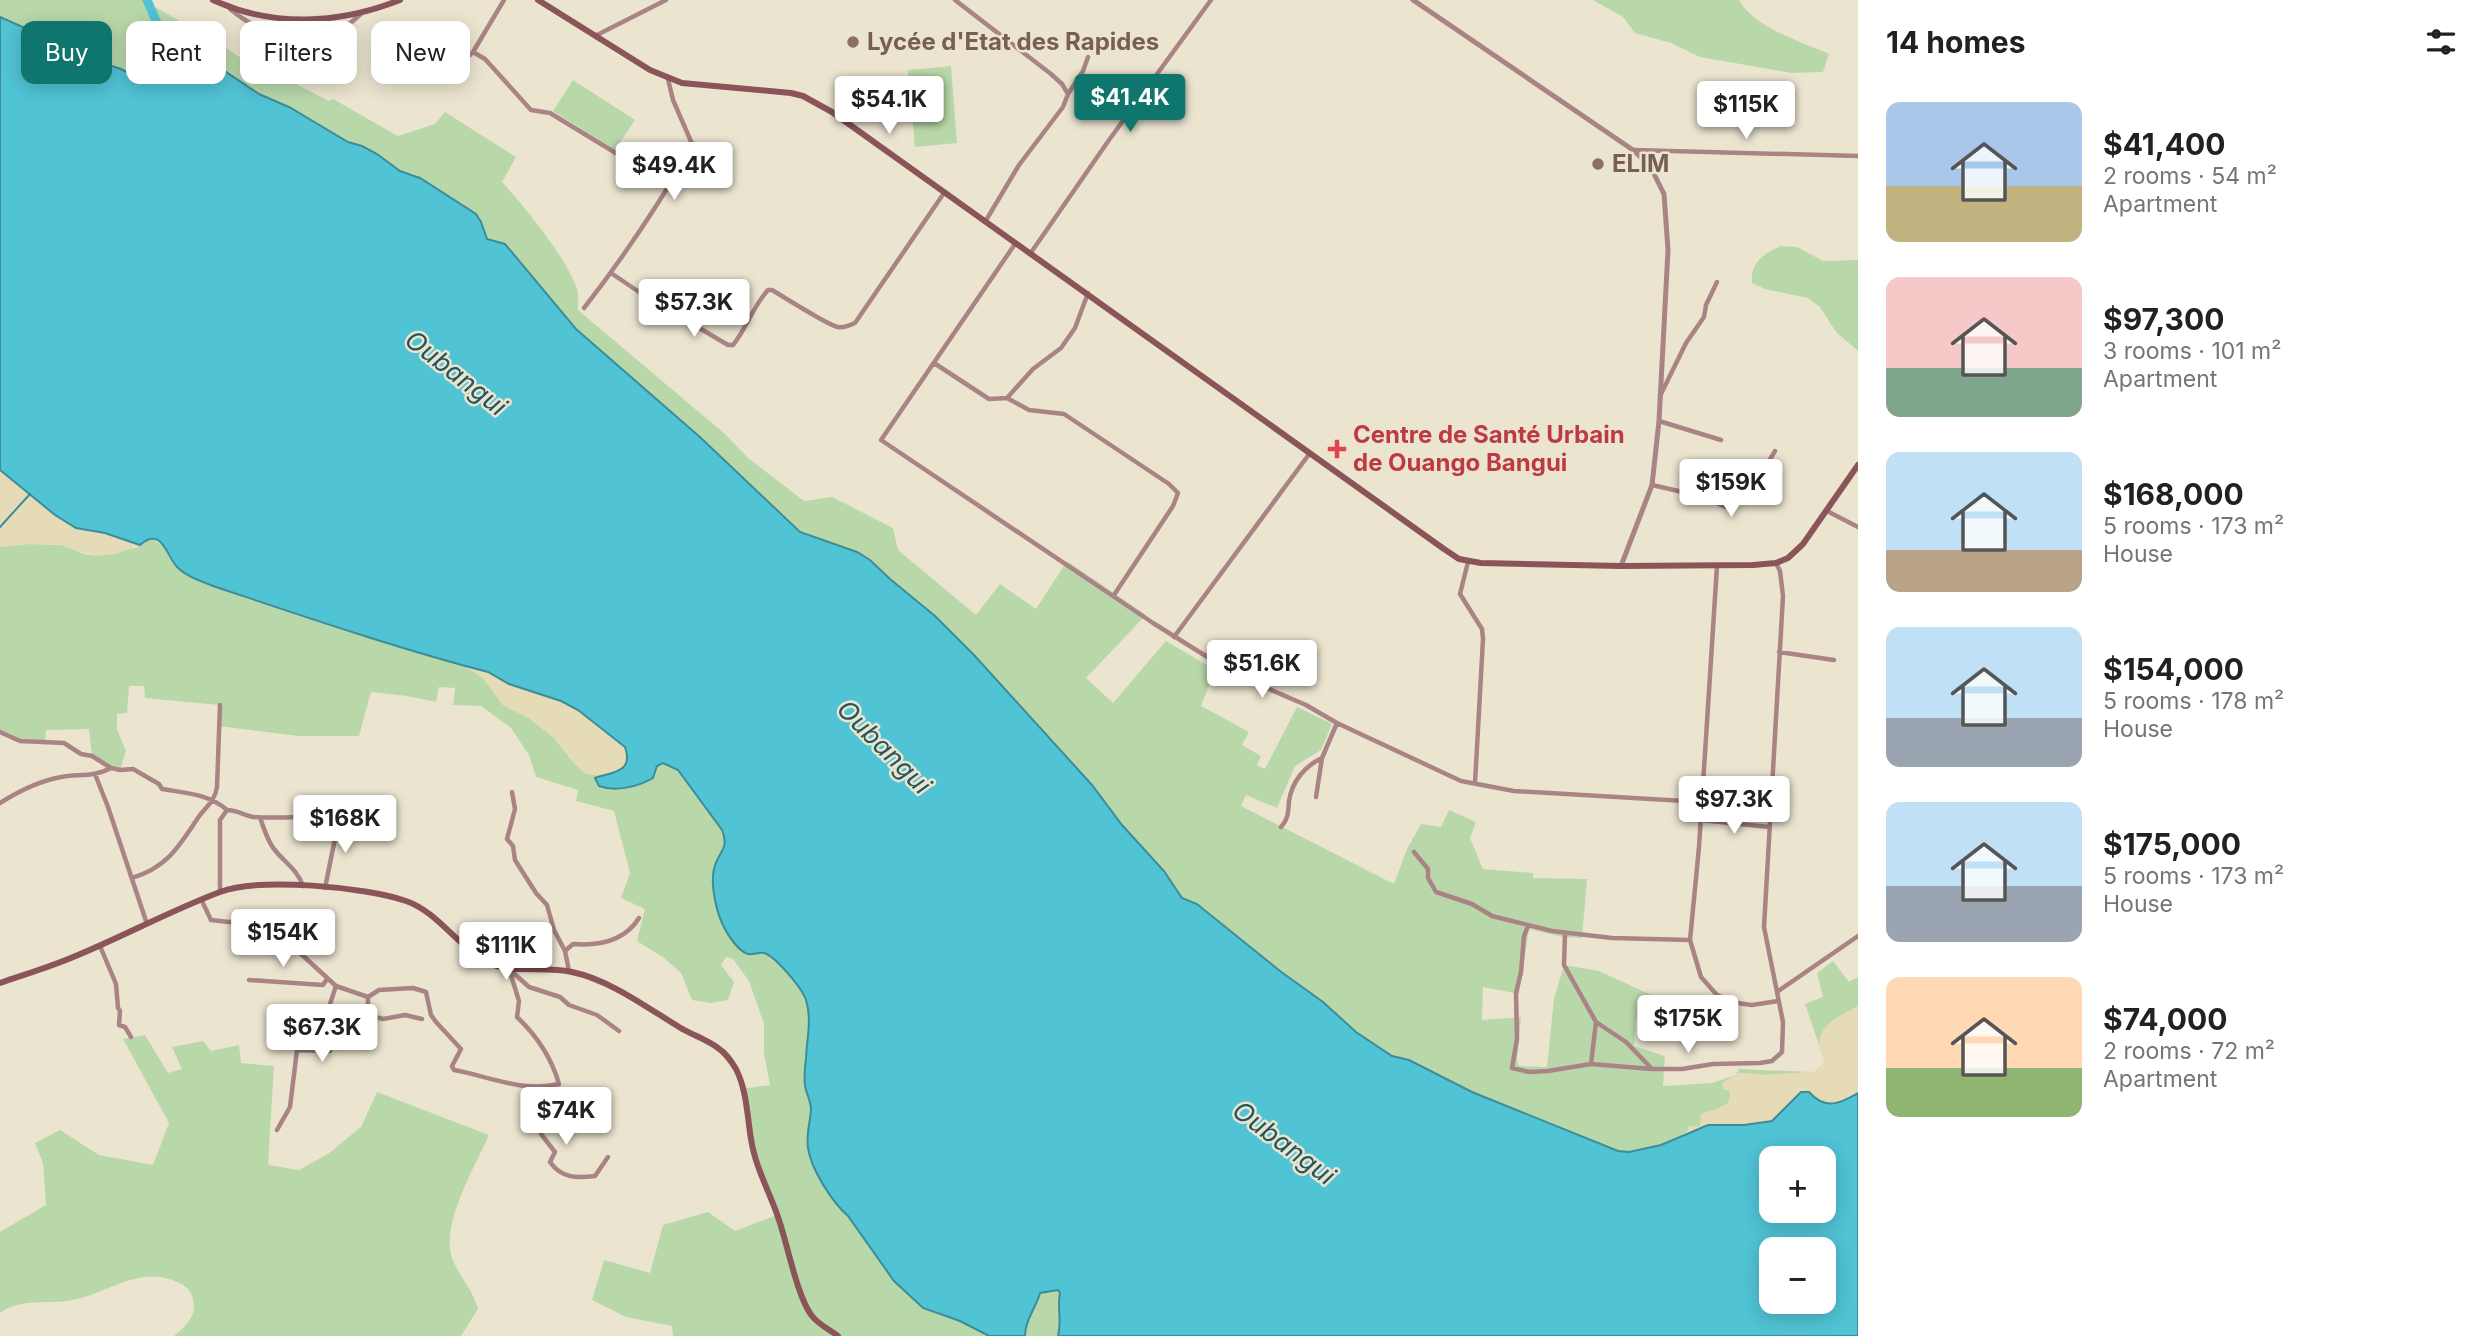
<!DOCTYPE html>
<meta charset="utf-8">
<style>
body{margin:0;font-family:Inter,sans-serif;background:#f6f6f6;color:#202124;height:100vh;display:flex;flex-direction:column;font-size:26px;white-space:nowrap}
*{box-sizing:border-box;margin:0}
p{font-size:23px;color:#757577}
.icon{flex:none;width:38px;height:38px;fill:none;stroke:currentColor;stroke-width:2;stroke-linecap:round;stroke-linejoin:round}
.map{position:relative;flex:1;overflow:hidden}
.details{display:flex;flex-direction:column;background:#fff;width:630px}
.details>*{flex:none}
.guide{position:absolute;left:21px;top:21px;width:665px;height:63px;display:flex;gap:14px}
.controls{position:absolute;left:1759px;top:1146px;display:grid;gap:14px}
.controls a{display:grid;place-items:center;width:77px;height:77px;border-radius:14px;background:#fff;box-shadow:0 4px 18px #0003;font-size:35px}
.price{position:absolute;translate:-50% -60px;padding:0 16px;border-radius:7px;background:#fff;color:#222;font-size:23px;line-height:46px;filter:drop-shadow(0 2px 4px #0008)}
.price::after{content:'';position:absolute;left:50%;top:42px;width:21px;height:16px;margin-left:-10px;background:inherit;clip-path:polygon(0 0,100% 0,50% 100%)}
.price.on{background:#0f766e;color:#fff}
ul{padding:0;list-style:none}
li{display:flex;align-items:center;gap:21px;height:175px;padding:0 28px}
li span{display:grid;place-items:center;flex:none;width:196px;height:140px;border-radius:14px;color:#555}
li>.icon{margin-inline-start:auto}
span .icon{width:84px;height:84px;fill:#fffc;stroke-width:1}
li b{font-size:30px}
h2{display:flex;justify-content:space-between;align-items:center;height:84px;padding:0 28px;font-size:30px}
.tag{padding:0 24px;border-radius:14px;background:#fff;box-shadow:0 4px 18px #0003;font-size:24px;line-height:63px}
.tag.on{background:#0f766e;color:#fff}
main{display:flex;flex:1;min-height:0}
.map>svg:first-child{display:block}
.green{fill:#b9d8aa}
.sand{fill:#e5dbb6}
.water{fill:#50c3d5;stroke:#3d8d98;stroke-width:2;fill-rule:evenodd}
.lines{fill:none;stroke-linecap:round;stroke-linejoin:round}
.stream{stroke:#3d8d98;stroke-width:2}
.river{stroke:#50c3d5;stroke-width:9}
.minor{stroke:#aa8385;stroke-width:4.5}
.tertiary{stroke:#aa8385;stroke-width:5}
.secondary{stroke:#8a5458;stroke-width:6}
.education-dot{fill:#8d6e63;stroke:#ebe5d0;stroke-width:2.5}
.health-dot{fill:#e0444e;stroke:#ebe5d0;stroke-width:2.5}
.labels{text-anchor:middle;stroke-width:5;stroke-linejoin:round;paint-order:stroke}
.education-label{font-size:24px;font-weight:bold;fill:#785e54;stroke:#ebe5d0;text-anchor:start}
.health-label{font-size:24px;font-weight:bold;fill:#be3a42;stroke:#ebe5d0;text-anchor:start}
.water-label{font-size:26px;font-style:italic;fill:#25565e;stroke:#ebe5d0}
</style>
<main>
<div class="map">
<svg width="1858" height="1336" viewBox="0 0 1858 1336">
<rect width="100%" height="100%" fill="#ebe5d0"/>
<path class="green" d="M0,0h143l83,48 48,32 12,-1 43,22 4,-2 65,37 37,-12 10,-12 71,45 -14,25c23,25 64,75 75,107 2,6 1,15 1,21l147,124 23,24 56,43 28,-4 61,31 5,22 78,65 24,-31 36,25 31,-48 79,54 -60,63 27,25 53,-62 49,29 -14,36 48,26 -7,13 19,11 -4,9 8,4 32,-62 35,17 -11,26 -26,16 -18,42 -31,-13 -5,11 153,78 13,-35 14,-25 20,3 8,-17 27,12 -6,16 13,31 50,4v5l54,1 -5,59 -19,-1 -34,-8 -10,65 -36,-7 -1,33 39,-3 -4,44 2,5 28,1 7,-68 10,-34 35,6 52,24 -15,23 -2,28 31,10 -2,30 49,-3 24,-8 3,-6 73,3 -47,3 -26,-2 -16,16 6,1 2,6 -3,7 -14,8 -14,15h-11l-2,6 -26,13 -32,7 -11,-1 -146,-59 -63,-32 -17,-4 -36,-24 -33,-30 -43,-31 -83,-67 -15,-5 -18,-28 -42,-46 -30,-40 -118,-130 -39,-39 -45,-37 -20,-19 -13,-8 -57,-20 -99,-94 -125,-109 -71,-85 -18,-5 -9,-22 -21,-16 -43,-27 -14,-3 -23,-17 -15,-8 -14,-4 -59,-35 -30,-13 -36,-24 -30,-12 -15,2 -32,14 -12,2 -13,-7 -35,-11 -3,-6 -29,-11 -54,-24z
M1593,0h146c15,27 62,42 90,54l-6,18 -31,1 -92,-16 -29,-14 -36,-10 -12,-16z
M951,66l6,77 -42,4 -7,-77z
M573,80l62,40 -20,30 -62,-39z
M1781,246l16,1 26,14 35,-1v91l-22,-19 -16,-25 -12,-9 -43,-9 -13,-6c-2,-20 12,-30 29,-37z
M151,538l13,8 13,21 24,14 122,42 140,42 19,12 21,28 26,13 24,19 21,26 11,10 15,3 -5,3 4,7c22,8 41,-2 58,-15v-5l6,-3 15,7 44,60 4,12 -9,19 -4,18 9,45 18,26 6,4 17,-1 6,3 23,21 13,21 5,23 -5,59 6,30 -3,18 2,28 13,27 16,25 9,8 42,56 11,17 22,19 37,13 29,15h-316l-1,-10 -46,-9 -34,-17 12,-40 46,13 13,-48 45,-13 27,19 42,-16 -23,-60 -12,-66 28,-4 -6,-31v-30l-15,-43 -16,-22 -7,-2 -5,8 13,17 -6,18 -17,3 -19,-3 -11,-27 -17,-15 -27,-17 8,-32 -24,-11 9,-25 -16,-62 -38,-10 2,-11 -42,-13 -7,-22 -18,-27 -30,-22 -28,-1 2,-17 -16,-1 -3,15 -29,-6 -36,-4 -12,44h-61l-80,-10 1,-21 -74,-7 -1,-12h-15l-2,27 -10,1v15l9,22 -6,19 -9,-2 -19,-12 -3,-27 -43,1 -1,12 -25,-1 -20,-9v-185l29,-3 33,1 25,10 49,-7z
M1833,961l16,21 9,-5v29l-35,27 -4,12 -14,-41 18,-7 -6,-24z
M145,1035l23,38 14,-4 -10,-22 31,-6 8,10 28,-6 2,18 33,3 -6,99 31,5 29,-16 33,-27 16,-35 112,43c-14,32 -46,84 -38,120 4,16 22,34 27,54l-17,27h-287c13,-11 25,-22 18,-40 -2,-7 -9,-12 -15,-14 -38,-17 -68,11 -104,18 -26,5 -51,-3 -73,13v-81l46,-27 -3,-42 -8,-20 25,-13 39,25 54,10 16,-42 -46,-84z
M1043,1291h16l2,25 -3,20h-33c0,-16 11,-28 15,-43z"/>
<path class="sand" d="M0,470l55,45 21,13 29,5 35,12 -24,9 -22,2 -32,-11 -33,-1 -29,3z
M463,665l25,7 21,12 52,17 17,9 39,29 6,6 4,9 -3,13 -8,5 -16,4 -15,-3 -11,-10 -21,-26 -24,-19 -26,-13 -21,-28z
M1858,1006v87l-27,11 -16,-5 -5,-6 -9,-1 -29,29 -28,4 -27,-1 -30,8 2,-6h11l1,-12c12,-5 33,-5 28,-23l-6,-2 -1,-6 17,-10 26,2 48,-3 12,-10c-2,-5 -6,-12 -6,-17 0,-22 23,-30 39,-39z"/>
<path class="water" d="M0,17l54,24 27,9 6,8 34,11 13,7 12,-2 32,-14 15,-2 30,12 36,24 30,13 59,35 14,4 15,8 23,17 20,7 56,36 5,8 6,17 18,5 71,85 125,109 99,94 57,20 13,8 20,19 45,37 39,39 118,130 30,40 42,46 18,27 15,6 83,67 43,31 33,30 36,24 17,4 63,32 146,59 11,1 32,-7 47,-20h36l28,-4 29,-29h8c16,18 30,12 49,1v243h-800c4,-16 -1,-29 2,-43l-2,-3 -18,3c-4,15 -15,27 -15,43h-36l-29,-15 -37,-13 -29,-27 -46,-65c-16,-14 -37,-47 -40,-68 -2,-13 2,-25 3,-38 0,-8 -3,-13 -5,-20 -3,-10 -1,-22 0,-32 1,-21 6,-38 0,-58 -4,-12 -31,-44 -42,-47 -5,-1 -11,2 -16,1 -9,-2 -17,-15 -22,-23 -9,-15 -16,-45 -12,-62 4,-18 16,-19 8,-39l-44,-60 -15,-7 -6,3 -4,12c-15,9 -38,14 -54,8l-4,-8c17,-6 39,-5 30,-31l-47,-37 -17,-9 -52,-17 -21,-12c-92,-24 -182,-55 -272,-85 -13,-5 -29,-10 -39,-20 -11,-12 -15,-41 -37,-22l-35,-12 -29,-5 -21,-13 -55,-45zM1771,1158h53v53h-53zM1771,1250h53v52h-53z"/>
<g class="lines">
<path class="stream" d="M0,527l30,-33"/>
<path class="river" d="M147,0l13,30 10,45"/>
<path class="minor" d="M955,0l96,74 11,10 6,10
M230,9c27,22 71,44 106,25 9,-6 18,-14 26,-21
M595,36l71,-36
M473,52l12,7 46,51 19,3 120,73
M448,77l25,-25 31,-52
M1633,150l225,6
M985,222l34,-57 44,-58 5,-13 15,-23 5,-14
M1015,244l-134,196 272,183 56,35 39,22 58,25 31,18 124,58 53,10 187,11
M1030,254l79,-114 102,-140
M611,273l65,44 25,12 27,16h5c14,-17 20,-39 35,-55h4c12,7 57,36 66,37 6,1 12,-2 17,-4l89,-130
M584,308c40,-51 76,-106 109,-162l-20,-46 -5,-21
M934,363l55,36 18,-1 22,12 35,4 105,70 9,9 -5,13 -59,89
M1660,396l26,-53 18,-26 2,-12 11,-23
M1007,398l26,-29 28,-21 14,-20 13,-35
M1659,421l62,19
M1652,485l48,11 26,11 31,-26 18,-30
M1827,511l31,16
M1468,562l-8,32 22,35 1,10 -8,144
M1717,566l-18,281 -9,93 11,37 16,18 20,8 15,2 26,-4
M1174,637l136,-184
M1779,652l55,8
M0,732l20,9 44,2 17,11 11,2 19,12 9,2 13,-1 26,15 3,5c23,4 48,5 65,21 11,0 18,6 27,7 29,2 58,-1 86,-3l-15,74
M95,774l13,33 39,117
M512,792l3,17 -8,30 6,7 2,14 21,33 11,12 7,25 11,21 4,20
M1316,797l6,-39 15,-35
M0,803c19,-12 39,-22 61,-26 17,-3 34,0 50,-9
M260,818c4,10 7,22 14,31 10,13 23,20 29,37
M1701,820l68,7
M1281,827c8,-9 7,-15 8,-26 3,-20 16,-35 33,-43
M1414,852l14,17v9l8,14 36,12 20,12 60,15 60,7 78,2
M132,878c37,-11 47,-33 68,-63 8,-10 15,-15 17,-28l3,-82
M220,892v-72l7,-10
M202,901l9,19 27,3c9,11 13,20 28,16l9,7 25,7 36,33 32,11v18l15,4 22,-4 17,4
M1528,926l-4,10 -3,36 -5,21 1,46 -5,29 17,4 19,-1 43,-7 61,5h30l31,-5 47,-1 12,-2 10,-9 1,-30 -19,-95 19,-331 -3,-25 -4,-8
M1565,933l-1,32 32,57 -5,42
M100,946l16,38 2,24 2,3 -1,14 6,2 6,10
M565,951l8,-7c25,2 51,-2 66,-26
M509,969l20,18 31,10 9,8 28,10 22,16
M249,980l74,5 4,-6
M1777,992l81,-56
M368,997l11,-7 34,-2 13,4 5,23 5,7 25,27 -9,17 2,4c34,6 70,23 105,14 -7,-25 -23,-49 -42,-67l2,-16 -10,-32
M1596,1022l30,20 26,27
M530,1087v19l11,28 14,18 -5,10c12,17 27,16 45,14l13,-19
M277,1130l13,-23 7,-57 33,1 -1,-44 7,-21"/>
<path class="tertiary" d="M1413,0l220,150 17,16 14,28 4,56 -9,171 -7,64 -31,81"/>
<path class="secondary" d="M213,0c61,28 126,24 187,0
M538,0l112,70 32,13 109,10 12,3 29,16 612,437 15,10 22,4 140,3 132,-1 23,-2 12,-5 15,-14 55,-79
M0,983c26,-9 53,-17 78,-28 48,-20 94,-45 142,-63 40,-15 145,-5 186,9 38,13 60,61 99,67 22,3 45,-1 67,4 38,8 74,35 107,55 13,8 27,12 39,21 8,5 13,13 18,21 11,22 11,46 15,70 4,27 18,52 27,78 9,25 19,80 34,99 7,9 17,13 26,20"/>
</g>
<g class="education-dot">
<circle cx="853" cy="42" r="7"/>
<circle cx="1598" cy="164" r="7"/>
</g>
<path class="health-dot" d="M1333.5 438.5h7v7h7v7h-7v7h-7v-7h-7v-7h7z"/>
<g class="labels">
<g class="education-label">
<text x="867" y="50">Lycée d'Etat des Rapides</text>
<text x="1612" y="172">ELIM</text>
</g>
<g class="health-label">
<text x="1353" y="443">Centre de Santé Urbain<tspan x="1353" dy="28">de Ouango Bangui</tspan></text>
</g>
<g class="water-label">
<text transform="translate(456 373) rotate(38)" y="9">Oubangui</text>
<text transform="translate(884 747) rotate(45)" y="9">Oubangui</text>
<text transform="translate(1284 1143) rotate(37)" y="9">Oubangui</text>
</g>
</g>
</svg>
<div class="controls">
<a>+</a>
<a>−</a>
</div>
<b class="price on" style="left:1130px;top:134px">$41.4K</b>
<b class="price" style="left:889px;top:136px">$54.1K</b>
<b class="price" style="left:1746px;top:141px">$115K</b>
<b class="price" style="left:674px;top:202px">$49.4K</b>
<b class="price" style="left:694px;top:339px">$57.3K</b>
<b class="price" style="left:1731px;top:519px">$159K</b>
<b class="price" style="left:1262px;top:700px">$51.6K</b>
<b class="price" style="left:1734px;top:836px">$97.3K</b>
<b class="price" style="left:345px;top:855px">$168K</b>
<b class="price" style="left:283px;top:969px">$154K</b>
<b class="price" style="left:506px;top:982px">$111K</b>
<b class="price" style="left:1688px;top:1055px">$175K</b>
<b class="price" style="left:322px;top:1064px">$67.3K</b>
<b class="price" style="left:566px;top:1147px">$74K</b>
<div class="guide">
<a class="tag on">Buy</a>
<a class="tag">Rent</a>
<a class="tag">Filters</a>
<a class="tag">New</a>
</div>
</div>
<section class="details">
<h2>14 homes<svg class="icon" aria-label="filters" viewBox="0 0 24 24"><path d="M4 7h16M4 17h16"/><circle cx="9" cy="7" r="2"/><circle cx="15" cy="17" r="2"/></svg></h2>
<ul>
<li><span style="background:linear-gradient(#a9c7e8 60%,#c2b280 0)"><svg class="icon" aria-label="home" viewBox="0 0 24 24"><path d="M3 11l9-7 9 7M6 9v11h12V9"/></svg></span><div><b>$41,400</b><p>2 rooms · 54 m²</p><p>Apartment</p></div></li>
<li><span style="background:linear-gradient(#f6c9c9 65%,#7fa58c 0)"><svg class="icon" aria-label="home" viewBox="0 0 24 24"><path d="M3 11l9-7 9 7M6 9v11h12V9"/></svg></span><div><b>$97,300</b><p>3 rooms · 101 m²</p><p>Apartment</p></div></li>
<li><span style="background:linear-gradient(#bfe0f5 70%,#b9a48a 0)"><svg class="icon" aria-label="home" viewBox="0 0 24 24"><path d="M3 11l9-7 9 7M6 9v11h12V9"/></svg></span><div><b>$168,000</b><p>5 rooms · 173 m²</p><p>House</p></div></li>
<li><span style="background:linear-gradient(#bfe0f5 65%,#9aa5b1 0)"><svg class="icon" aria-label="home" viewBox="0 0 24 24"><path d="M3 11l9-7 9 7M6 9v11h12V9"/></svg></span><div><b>$154,000</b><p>5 rooms · 178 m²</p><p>House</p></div></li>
<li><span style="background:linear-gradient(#bfe0f5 60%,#9aa5b1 0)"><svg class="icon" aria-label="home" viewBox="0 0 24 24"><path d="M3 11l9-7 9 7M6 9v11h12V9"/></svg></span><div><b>$175,000</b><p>5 rooms · 173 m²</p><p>House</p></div></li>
<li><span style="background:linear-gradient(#ffd9b3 65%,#8fb573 0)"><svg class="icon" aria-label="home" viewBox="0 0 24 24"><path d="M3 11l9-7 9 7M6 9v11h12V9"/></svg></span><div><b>$74,000</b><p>2 rooms · 72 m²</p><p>Apartment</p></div></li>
</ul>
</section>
</main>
